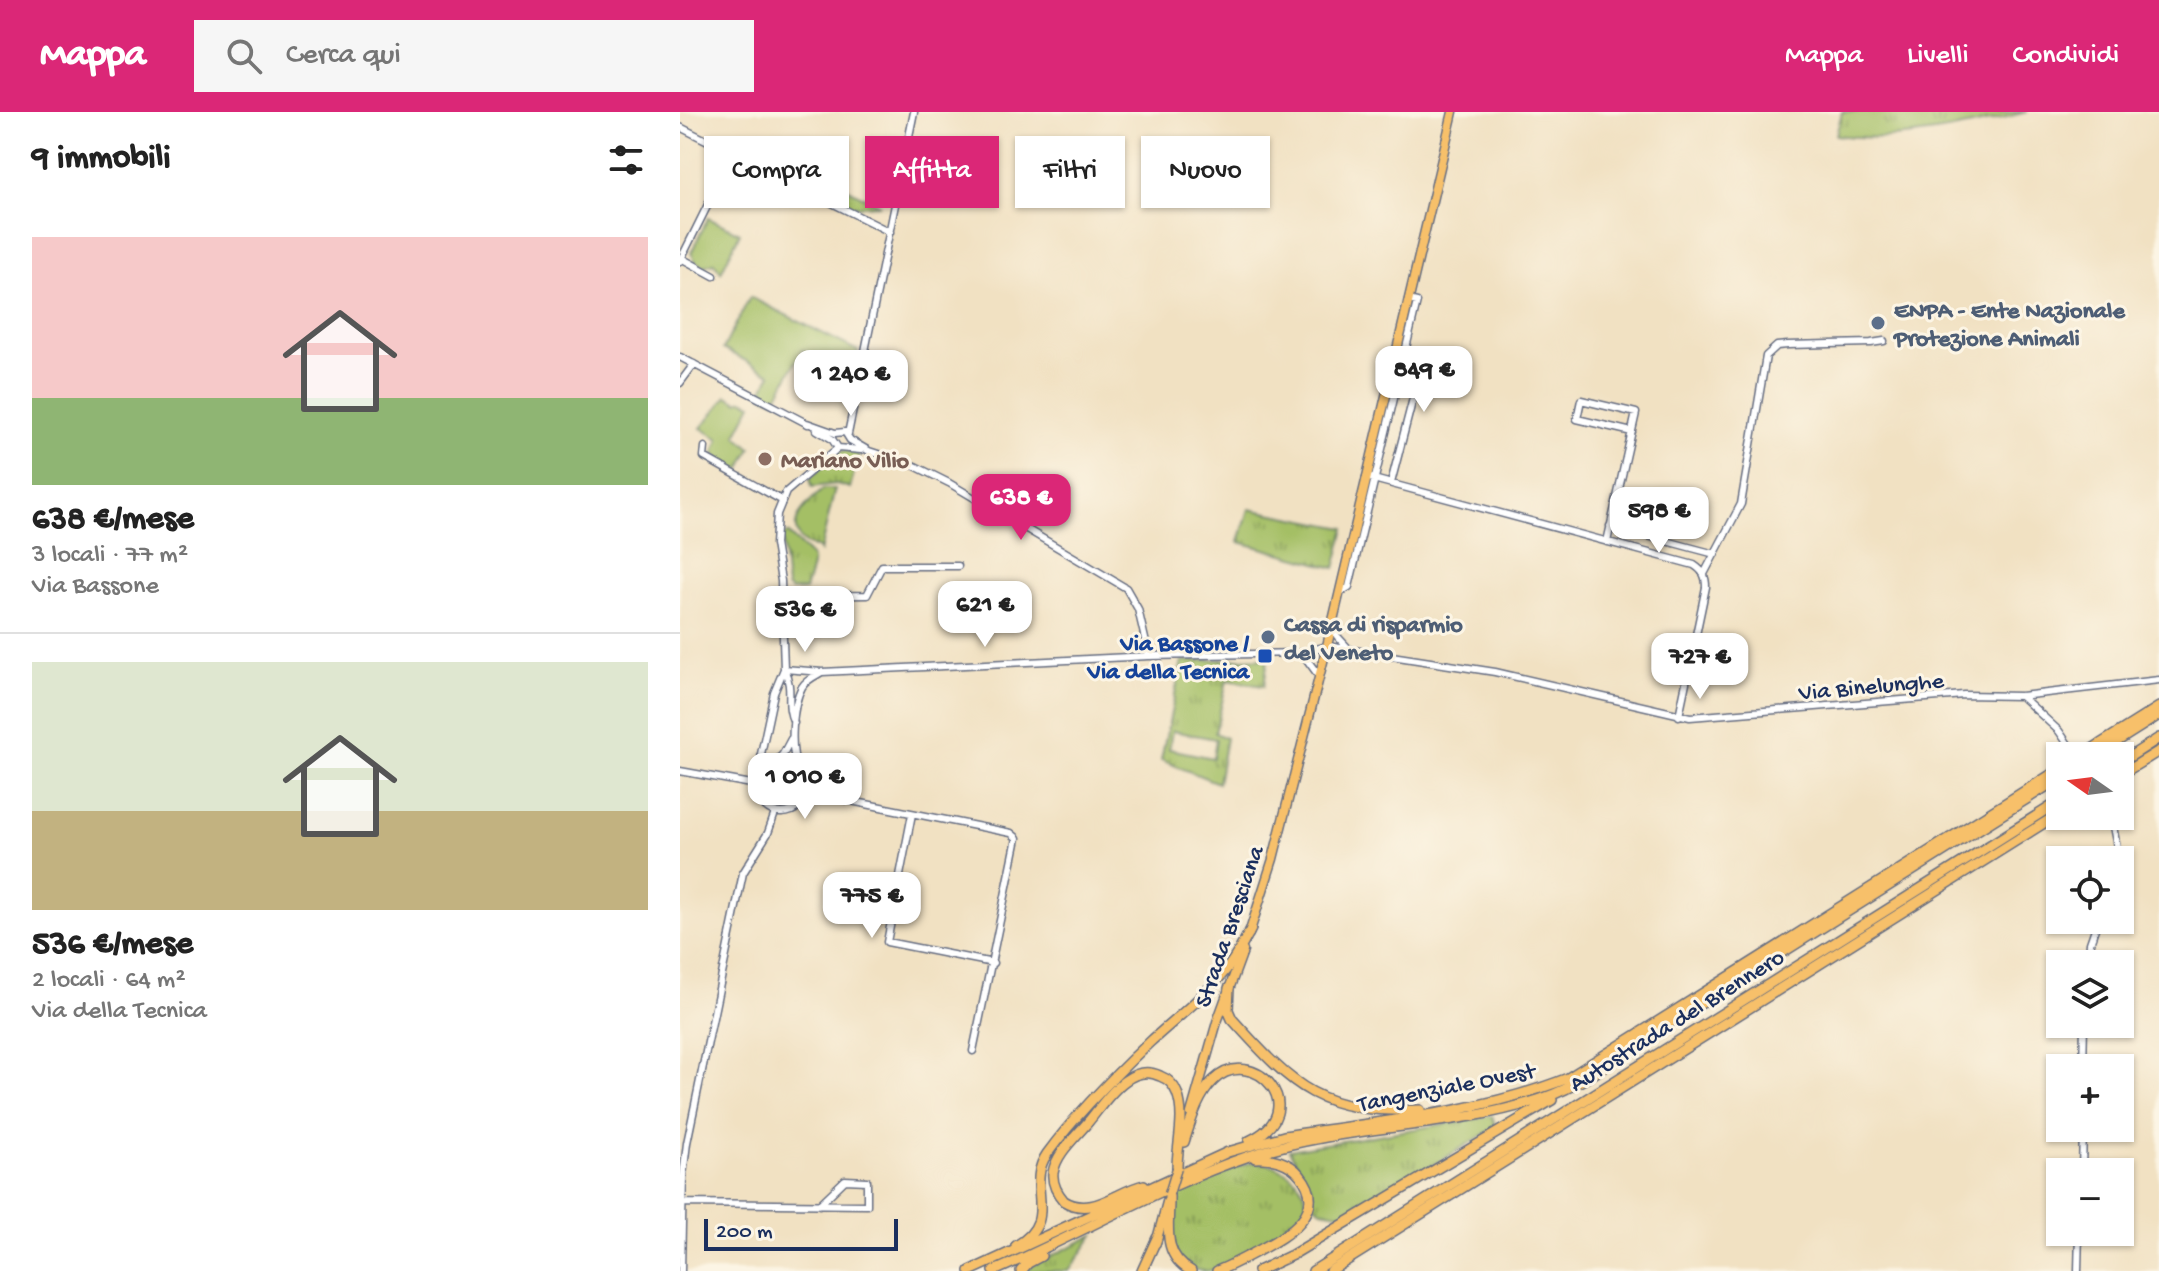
<!DOCTYPE html>
<html lang="it">
<meta charset="utf-8">
<style>
body{margin:0;font-family:"Gochi Hand",sans-serif;background:#f6f6f6;color:#222;height:100vh;display:flex;flex-direction:column;font-size:30px;white-space:nowrap}
*{box-sizing:border-box;margin:0}
p{font-size:26px;color:#767676}
.icon{flex:none;width:44px;height:44px;fill:none;stroke:currentColor;stroke-width:2;stroke-linecap:round;stroke-linejoin:round}
.map{position:relative;flex:1;overflow:hidden}
.drawer{display:flex;flex-direction:column;background:#fff;width:680px}
.drawer>*{flex:none}
.guide{position:absolute;left:24px;top:24px;width:760px;height:72px;display:flex;gap:16px}
.needle{width:52px;rotate:284deg}
.fabs{position:absolute;left:1366px;top:630px;display:grid;gap:16px}
.fabs a{display:grid;place-items:center;width:88px;height:88px;border-radius:0px;background:#fff;box-shadow:0 2px 6px #0004;font-size:40px}
.scale{position:absolute;left:24px;bottom:20px;width:194px;box-sizing:border-box;padding-left:8px;border:4px solid #1b2f5e;border-top:0;font-size:22px;line-height:28px;white-space:nowrap;color:#1b2f5e;-webkit-text-stroke:6px #fcf5e5;paint-order:stroke}
.price{position:absolute;translate:-50% -68px;padding:0 18px;border-radius:16px;background:#fff;color:#222;font-size:26px;line-height:52px;filter:drop-shadow(0 2px 4px #0008)}
.price::after{content:'';position:absolute;left:50%;top:48px;width:24px;height:18px;margin-left:-12px;background:inherit;clip-path:polygon(0 0,100% 0,50% 100%)}
.price.current{background:#db2777;color:#fff}
ul{padding:0;list-style:none}
li{display:grid;align-content:center;gap:16px;height:424px;padding:0 32px}
li+li{border-top:2px solid #e0e0e0}
li span{display:grid;place-items:center;height:248px;border-radius:0px;color:#555}
li>.icon{margin-inline-start:auto}
span .icon{width:144px;height:144px;fill:#fffc;stroke-width:1}
li b{font-size:34px}
h2{display:flex;justify-content:space-between;align-items:center;height:96px;padding:0 32px;font-size:34px}
.tag{padding:0 28px;border-radius:0px;background:#fff;box-shadow:0 2px 6px #0004;font-size:28px;line-height:72px}
.tag.current{background:#db2777;color:#fff}
header{display:flex;align-items:center;gap:48px;box-sizing:border-box;height:112px;padding:0 40px;background:#db2777;color:#fff}
header strong{font-size:38px}
nav{display:flex;gap:44px;margin-inline-start:auto;font-size:28px}
.search{width:560px;height:72px;background:#f6f6f6;display:flex;align-items:center;gap:20px;box-sizing:border-box;padding:0 28px;border-radius:0px;color:#767676;font-size:30px}
main{display:flex;flex:1;min-height:0}
.map>svg:first-child{display:block}
.grass{fill:url(#grass-tufts);stroke:#607762;stroke-width:2;fill-rule:evenodd}
.green{fill:#a4bf65;stroke:#607762;stroke-width:2}
.lines{fill:none;stroke-linecap:round;stroke-linejoin:round}
.minor-casing{stroke:#666d81;stroke-width:9}
.major-casing{stroke:#666d81;stroke-width:11}
.highway-casing{stroke:#666d81;stroke-width:12}
.minor{stroke:#fff;stroke-width:6}
.major{stroke:#f7c06b;stroke-width:8}
.highway{stroke:#f7c06b;stroke-width:9}
.major-bridge-casing{stroke:#666d81;stroke-width:11;stroke-linecap:butt}
.major-bridge{stroke:#f7c06b;stroke-width:8}
.service-dot{fill:#5c6f8a;stroke:#fcf5e5;stroke-width:3}
.education-dot{fill:#8d6e63;stroke:#fcf5e5;stroke-width:3}
.transit-dot{fill:#1a4fb4;stroke:#fcf5e5;stroke-width:3}
.labels{text-anchor:middle;stroke-width:6;stroke-linejoin:round;paint-order:stroke}
.service-label{font-size:24px;font-weight:bold;fill:#4e5e75;stroke:#fcf5e5;text-anchor:start}
.education-label{font-size:24px;font-weight:bold;fill:#785e54;stroke:#fcf5e5;text-anchor:start}
.transit-label{font-size:24px;font-weight:bold;fill:#164399;stroke:#fcf5e5;text-anchor:end}
.street-label{font-size:24px;fill:#1b2f5e;stroke:#fcf5e5}
</style>
<header>
<strong>Mappa</strong>
<div class="search"><svg class="icon" aria-label="search" viewBox="0 0 24 24"><circle cx="10" cy="10" r="6"/><path d="M15 15l6 6"/></svg>Cerca qui</div>
<nav><a>Mappa</a><a>Livelli</a><a>Condividi</a></nav>
</header>
<main>
<section class="drawer">
<h2>9 immobili<svg class="icon" aria-label="filters" viewBox="0 0 24 24"><path d="M4 7h16M4 17h16"/><circle cx="9" cy="7" r="2"/><circle cx="15" cy="17" r="2"/></svg></h2>
<ul>
<li><span style="background:linear-gradient(#f6c9c9 65%,#8fb573 0)"><svg class="icon" aria-label="home" viewBox="0 0 24 24"><path d="M3 11l9-7 9 7M6 9v11h12V9"/></svg></span><div><b>638 €/mese</b><p>3 locali · 77 m²</p><p>Via Bassone</p></div></li>
<li><span style="background:linear-gradient(#dfe7d0 60%,#c2b280 0)"><svg class="icon" aria-label="home" viewBox="0 0 24 24"><path d="M3 11l9-7 9 7M6 9v11h12V9"/></svg></span><div><b>536 €/mese</b><p>2 locali · 64 m²</p><p>Via della Tecnica</p></div></li>
</ul>
</section>
<div class="map">
<svg width="1479" height="1159" viewBox="0 0 1479 1159">
<defs>
<pattern id="grass-tufts" width="24" height="20" patternUnits="userSpaceOnUse" patternTransform="scale(2)"><rect width="24" height="20" fill="#a4bf65"/><path d="M3 7l-1-3M5 7V3M7 7l1-3M15 17l-1-3M17 17v-4M19 17l1-3" fill="none" stroke="#859c56"/></pattern>
</defs>
<rect width="100%" height="100%" fill="#fcf5e5"/>
<filter id="ink" filterUnits="userSpaceOnUse"><feTurbulence type="fractalNoise" baseFrequency=".0125" numOctaves="2"/><feDisplacementMap in="SourceGraphic" scale="16" xChannelSelector="R" yChannelSelector="G"/><feConvolveMatrix kernelMatrix="1 2 1 2 8 2 1 2 1" color-interpolation-filters="sRGB"/></filter>
<filter id="wash" filterUnits="userSpaceOnUse"><feTurbulence type="fractalNoise" baseFrequency=".006" numOctaves="4" result="noise"/><feDisplacementMap in="SourceGraphic" scale="32" xChannelSelector="R" yChannelSelector="G"/><feGaussianBlur stdDeviation="1.8" result="paint"/><feColorMatrix in="noise" values="0 0 0 0 0 0 0 0 0 0 0 0 0 0 0 0 0 1.4 0 .05"/><feComposite in="paint" operator="in"/></filter>
<g filter="url(#wash)">
<rect width="100%" height="100%" fill="#f1e1c2"/>
<path class="grass" d="M1162,0h185c-59,15 -131,32 -191,23z
M66,25l134,68 -30,1 -111,-56z
M165,338l14,4 -9,34 -13,-4 -25,3 -2,-9 27,-25z
M143,377h12l-15,62 -3,-4c-7,0 -12,-2 -17,-8 -14,-20 11,-38 23,-50z
M569,397l96,19 -10,40 -96,-26z
M108,421c26,29 30,17 17,57l-14,1 -4,-4 -5,-51z
M588,546l-4,28 -37,-6 -12,53 11,5 -8,45 -57,-23 21,-99zM492,619l44,8 -3,19 -44,-9z
M812,1004l4,11 -146,88 -28,-5 -8,-5 -2,-17 -23,-38z
M581,1050c35,7 65,39 28,68 -13,9 -30,16 -44,23 -12,7 -25,17 -39,18 -7,0 -12,-1 -17,-5 -28,-18 -17,-51 -10,-78l70,-25z
M414,1123l-25,36h-42l2,-4z"/>
<path class="green" d="M28,106l32,15 -19,39 -7,-9 -10,3 -8,-4 -5,-9z
M70,185l108,54 -5,25 -51,-26 -27,51 -14,-7 10,-20 -48,-25z
M47,284l11,6 5,-2 9,4 -16,31 15,13 -11,22 -22,-11 -4,-6 5,-14 -18,-11z"/>
</g>
<g filter="url(#ink)">
<g class="lines">
<g class="minor-casing">
<path id="minor" d="M0,15l210,105
M1,146l33,18
M0,149l53,-107
M0,245l128,67
M0,271l14,-19
M127,311l28,10 10,-1 5,8 19,11 46,15 34,17 177,105 12,21 11,47
M137,318l15,9 6,9 23,2
M168,322l66,-322
M25,335l-1,10 77,43
M686,365l328,88c9,6 12,11 12,22l-27,129
M711,371l27,-104 -19,-6
M930,414l105,28
M927,430l29,-129 -55,-13 -4,19 55,13
M1024,462l37,-70 25,-148 11,-10 11,-1 83,-2 13,-2
M659,481l10,-6 68,-285 -9,-2
M101,484l86,-1 15,-29h76
M653,512l4,12 11,12
M622,541l17,23
M104,557l38,3 327,-16 153,-3 25,-7 168,26 195,45 274,-22 57,1 138,-16
M104,557c11,23 0,33 10,54
M1341,584l38,35 17,25
M77 676a25 25 0 1 1 50 0a25 25 0 1 1-50 0Z
M93,653l10,-11 8,-15
M87,656l-6,-14 13,-61 10,-24 -3,-88 -6,-37 2,-30 9,-22 52,-44
M118,656c-9,-18 -6,-63 4,-81 4,-7 13,-11 20,-15
M0,659l77,14
M126,680l205,41 6,5 -44,213
M232,702l-25,128 106,21
M1431,704l6,31 -2,13
M1408,852l2,-21 8,-23
M1403,956l1,-44
M1402,1060l1,-44
M0,1091l187,2v-24l-22,-1 -26,25
M1,1159l2,-95 4,-33 56,-270 25,-40 7,-20
M1398,1159l1,-39"/>
</g>
<g class="major-casing">
<path id="major" d="M569,822l24,-75 54,-213 126,-534
M511,1001l26,-91 26,-71
M476,1131l11,-41"/>
</g>
<g class="highway-casing">
<path id="highway" d="M1401,644l78,-49
M1414,644l65,-41
M1440,651l39,-25
M1440,663l39,-24
M549,876l-1,22 4,9c64,71 88,94 188,91
M504,1030c7,-21 13,-45 29,-61 40,-39 102,30 36,60
M464,1073c-27,6 -52,33 -80,16 -7,-8 -12,-17 -11,-28 3,-20 23,-36 35,-51 17,-20 41,-61 72,-46 8,3 14,9 17,17 9,23 0,51 0,75
M489,1082c1,29 -9,60 22,77
M336,1134c46,-27 8,-59 31,-92 29,-40 67,-78 103,-112 25,-23 54,-45 75,-71 11,-12 18,-28 26,-42
M290,1159l258,-119 56,-16c95,-15 194,-22 284,-58l492,-309
M314,1159c86,-37 167,-85 255,-115 93,-32 199,-26 292,-57 41,-14 75,-40 110,-64l409,-257
M341,1159l7,-8 13,-7
M462,1159l15,-33
M537,1159c13,-5 26,-12 39,-19 27,-15 75,-39 44,-77 -10,-13 -29,-18 -45,-17
M578,1159l34,-16 260,-155
M633,1159l747,-470
M650,1159l730,-458"/>
</g>
<use href="#minor" class="minor"/>
<use href="#major" class="major"/>
<use href="#highway" class="highway"/>
<g class="major-bridge-casing">
<path id="major-bridge" d="M489,1082l8,-26"/>
</g>
<use href="#major-bridge" class="major-bridge"/>
</g>
</g>
<g class="service-dot">
<circle cx="1198" cy="211" r="8"/>
<circle cx="588" cy="525" r="8"/>
</g>
<circle class="education-dot" cx="85" cy="347" r="8"/>
<rect class="transit-dot" x="577" y="536" width="16" height="16" rx="4"/>
<g class="labels">
<g class="service-label">
<text x="1214" y="205">ENPA - Ente Nazionale<tspan x="1214" dy="28">Protezione Animali</tspan></text>
<text x="604" y="519">Cassa di risparmio<tspan x="604" dy="28">del Veneto</tspan></text>
</g>
<g class="education-label">
<text x="101" y="355">Mariano Vilio</text>
</g>
<g class="transit-label">
<text x="569" y="538">Via Bassone /<tspan x="569" dy="28">Via della Tecnica</tspan></text>
</g>
<g class="street-label">
<text transform="translate(1191 573) rotate(-5)" y="8">Via Binelunghe</text>
<text transform="translate(548 814) rotate(-71)" y="8">Strada Bresciana</text>
<text transform="translate(996 907) rotate(-32)" y="8">Autostrada del Brennero</text>
<text transform="translate(766 974) rotate(-11)" y="8">Tangenziale Ovest</text>
</g>
</g>
</svg>
<div class="fabs">
<a><svg class="needle" viewBox="-14 -14 28 28"><path d="M0-13l5 13h-10z" fill="#e53935"/><path d="M0 13l5-13h-10z" fill="#767676"/></svg></a>
<a><svg class="icon" aria-label="locate" viewBox="0 0 24 24"><circle cx="12" cy="12" r="6"/><path d="M12 2v4M12 18v4M2 12h4M18 12h4"/></svg></a>
<a><svg class="icon" aria-label="layers" viewBox="0 0 24 24"><path d="M12 4l9 5-9 5-9-5zM3 14l9 5 9-5"/></svg></a>
<a>+</a>
<a>−</a>
</div>
<div class="scale">200 m</div>
<b class="price" style="left:744px;top:302px">849 €</b>
<b class="price" style="left:171px;top:306px">1 240 €</b>
<b class="price current" style="left:341px;top:430px">638 €</b>
<b class="price" style="left:979px;top:443px">598 €</b>
<b class="price" style="left:305px;top:537px">621 €</b>
<b class="price" style="left:125px;top:542px">536 €</b>
<b class="price" style="left:1020px;top:589px">727 €</b>
<b class="price" style="left:125px;top:709px">1 010 €</b>
<b class="price" style="left:192px;top:828px">775 €</b>
<div class="guide">
<a class="tag">Compra</a>
<a class="tag current">Affitta</a>
<a class="tag">Filtri</a>
<a class="tag">Nuovo</a>
</div>
</div>
</main>
